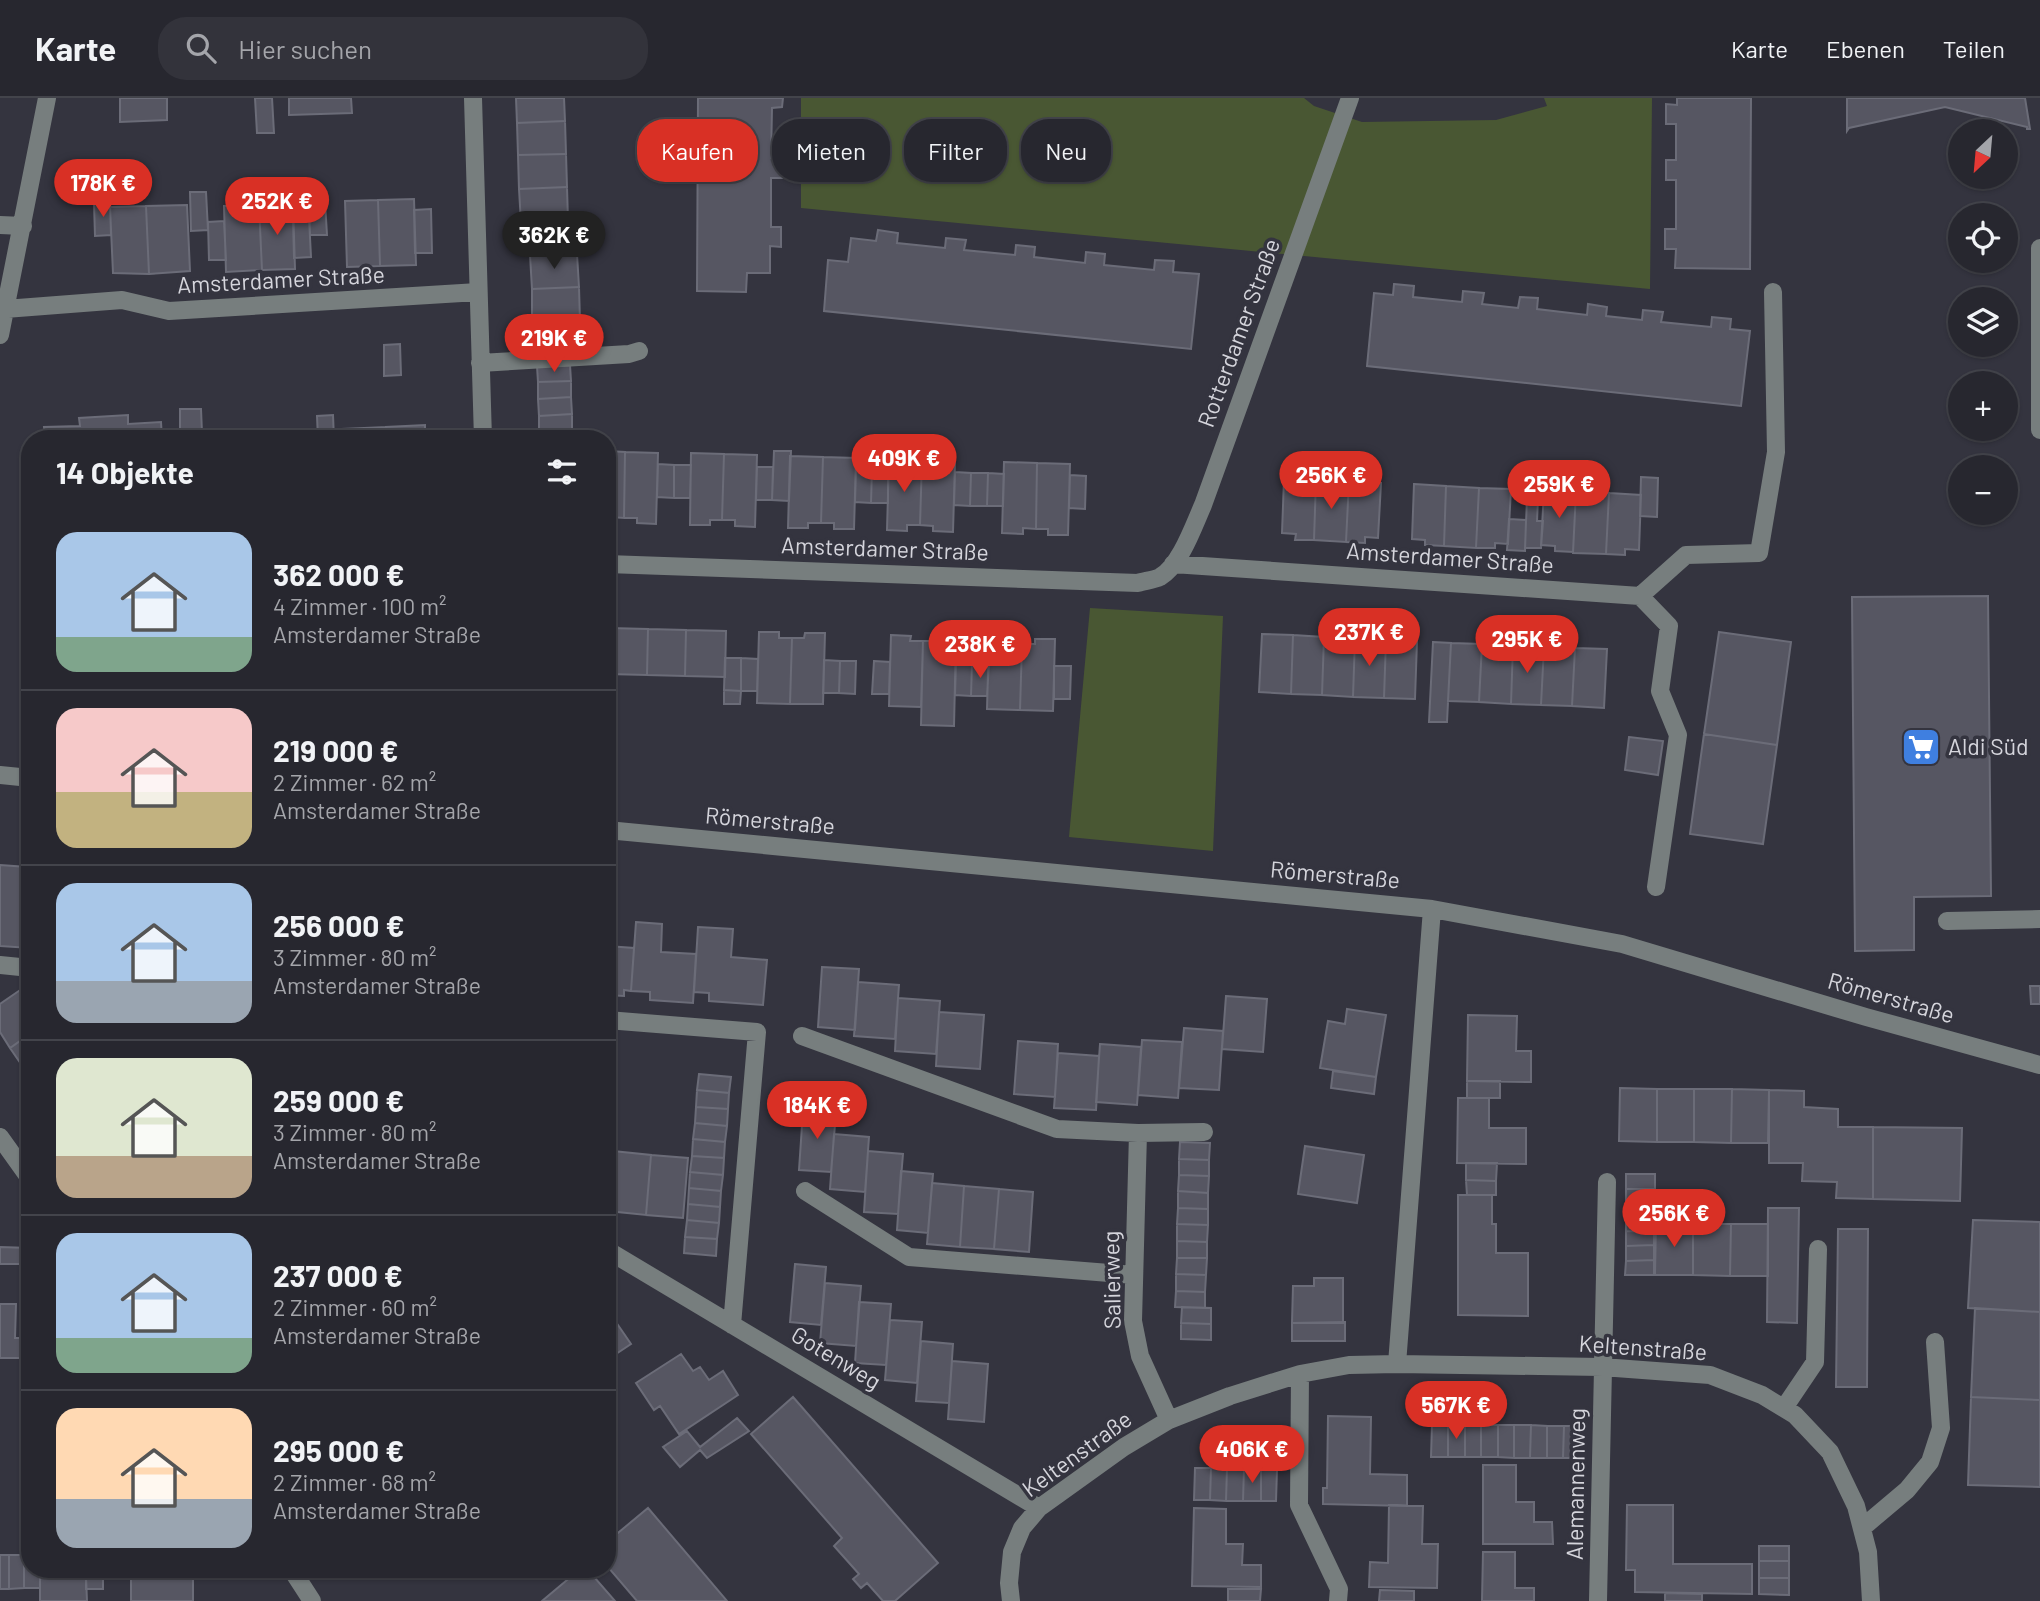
<!DOCTYPE html>
<html lang="de">
<meta charset="utf-8">
<style>
body{margin:0;font-family:Barlow,sans-serif;background:#33333b;color:#f1f3f6;height:100vh;display:flex;flex-direction:column;font-size:26px;white-space:nowrap}
*{box-sizing:border-box;margin:0}
p{font-size:23px;color:#a4a5aa}
.icon{flex:none;width:38px;height:38px;fill:none;stroke:currentColor;stroke-width:2;stroke-linecap:round;stroke-linejoin:round}
.map{position:relative;flex:1;overflow:hidden}
.side{position:absolute;left:21px;top:332px;width:595px;height:1148px;display:flex;flex-direction:column;background:#27272f;border-radius:28px;box-shadow:0 2px 5px #0004,0 0 0 2px #43444b}
.side>*{flex:none}
.banner{position:absolute;left:637px;top:21px;width:665px;height:63px;display:flex;gap:14px}
.needle{width:46px;rotate:206deg}
.controls{position:absolute;left:1948px;top:21px;display:grid;gap:14px}
.controls a{display:grid;place-items:center;width:70px;height:70px;border-radius:50%;background:#27272f;box-shadow:0 2px 5px #0004,0 0 0 2px #43444b;font-size:35px}
.price{position:absolute;translate:-50% -60px;padding:0 16px;border-radius:24px;background:#d93025;color:#fff;font-size:23px;line-height:46px;filter:drop-shadow(0 2px 4px #0008)}
.price::after{content:'';position:absolute;left:50%;top:42px;width:21px;height:16px;margin-left:-10px;background:inherit;clip-path:polygon(0 0,100% 0,50% 100%)}
.price.current{background:#222;color:#fff}
ul{padding:0;list-style:none}
li{display:flex;align-items:center;gap:21px;height:175px;padding:0 35px}
li+li{border-top:2px solid #43444b}
li span{display:grid;place-items:center;flex:none;width:196px;height:140px;border-radius:21px;color:#555}
li>.icon{margin-inline-start:auto}
span .icon{width:84px;height:84px;fill:#fffc;stroke-width:1}
li b{font-size:30px}
h2{display:flex;justify-content:space-between;align-items:center;height:84px;padding:0 35px;font-size:30px}
.pill{padding:0 24px;border-radius:28px;background:#27272f;box-shadow:0 2px 5px #0004,0 0 0 2px #43444b;font-size:24px;line-height:63px}
.pill.current{background:#d93025;color:#fff}
header{display:flex;align-items:center;gap:42px;box-sizing:border-box;height:98px;padding:0 35px;background:#27272f;border-bottom:2px solid #43444b}
header strong{font-size:33px}
nav{display:flex;gap:38px;margin-inline-start:auto;font-size:24px}
.search{width:490px;height:63px;background:#33333b;display:flex;align-items:center;gap:18px;box-sizing:border-box;padding:0 24px;border-radius:28px;color:#a4a5aa;font-size:26px}
.map>svg:first-child{display:block}
.green{fill:#495733}
.building{fill:#565662;stroke:#6b6c78;stroke-width:2}
.lines{fill:none;stroke-linecap:round;stroke-linejoin:round}
.minor{stroke:#777e7e;stroke-width:18}
.labels{text-anchor:middle;stroke-width:7;stroke-linejoin:round;paint-order:stroke}
.street-label{font-size:23px;fill:#d5d5dc;stroke:#34343f}
.poi-label{font-size:23px;fill:#d5d5dc;stroke:#34343f;text-anchor:start}
</style>
<header>
<strong>Karte</strong>
<div class="search"><svg class="icon" aria-label="search" viewBox="0 0 24 24"><circle cx="10" cy="10" r="6"/><path d="M15 15l6 6"/></svg>Hier suchen</div>
<nav><a>Karte</a><a>Ebenen</a><a>Teilen</a></nav>
</header>
<div class="map">
<svg width="2040" height="1503" viewBox="0 0 2040 1503">
<rect width="100%" height="100%" fill="#34343f"/>
<path class="green" d="M801,0h503l10,8 48,16 134,-2 51,-14 -3,-8h108l-2,191 -849,-81z
M1090,510l133,8 -10,235 -144,-14z"/>
<path class="building" d="M120,0h47v22l-47,2z
M255,0h17l2,35h-17z
M289,0h62l1,15 -63,2z
M516,0h48l1,23 -48,2z
M698,0h85l-1,9 -10,1 -1,50h10l1,20h-11v49h10v20l-11,-1v27h-23l-1,19 -49,-1z
M1677,0h74l-1,171 -75,-1 1,-19h-11v-20h11v-49h-10v-20h10v-36h-10v-20l11,1z
M1847,0h178l5,31h-3v-2l-82,-20 -96,21 -2,3z
M565,23l1,33 -48,1 -1,-32z
M566,56l1,33 -48,2 -1,-34z
M567,89l1,34 -47,2 -2,-34z
M190,94h16l2,38 -17,1z
M414,101l2,66 -36,1 -2,-66z
M378,102l2,66 -33,1 -2,-66z
M110,104l1,33 -16,1 -1,-33z
M325,104l2,33h-17l-1,-32z
M293,105l2,66 -33,1 -3,-65z
M187,107l3,66 -41,3 -3,-68z
M259,107l3,65 -36,2 -2,-66z
M146,108l3,68 -36,-1 -3,-66z
M431,111l1,44h-17l-1,-43z
M293,120h16l2,39 -17,1z
M224,123l2,39h-17l-1,-38z
M565,123v16l-32,1 -1,-16z
M878,132l20,3 -1,10 48,5 1,-10 20,2 -2,10 51,5 1,-10 19,2 -1,10 51,6 1,-11 19,2 -1,11 50,5 1,-10 19,1 -1,11 26,2 -8,75 -367,-38 4,-51 20,2 3,-24 25,3z
M565,139l1,17 -33,1v-17z
M577,156l2,33 -47,2 -2,-34z
M1394,186l20,2 -1,11 49,5 1,-11 21,2 -2,11 36,4 2,-11 18,1 -1,11 50,6 1,-11 19,3 -1,9 36,4 1,-10 20,2 -2,10 50,5 1,-10 19,2 -1,10 20,2 -9,75 -374,-40 7,-73 19,2z
M579,189l1,34 -48,2v-34z
M569,224v16l-33,1v-16z
M400,246l1,31 -17,1v-31z
M570,267l1,16 -33,1 -1,-16z
M571,283v16l-33,2v-17z
M571,299l1,17 -33,2 -1,-17z
M180,311h21l1,24h-3v6h-19z
M572,316v17l-33,1v-16z
M128,317v9l33,-2 1,17h-117l-1,-12 36,-1 -1,-8z
M333,317l1,24h-16l-1,-23z
M425,327v14h-39v-12z
M386,329v12h-44v-10z
M287,333v8h-38v-7z
M573,333v8h-33v-7z
M249,334v7h-36v-5z
M607,353l18,1 -1,66 -13,-1v6h-4z
M774,353h17l-2,50 -17,-1z
M625,354l33,1 -2,71 -19,-1v-5h-13z
M691,355l33,1 -2,66h-12v5h-20z
M724,356l33,1 -2,72 -20,-1v-6h-13z
M790,358l33,1 -2,66h-13v5h-20z
M823,359l33,1 -2,71h-20v-6h-13z
M889,361l33,1 -2,65h-13v6l-20,-1z
M922,362l33,1 -2,71 -20,-1v-5l-13,-1z
M1004,364l33,1 -1,66 -13,-1v6l-21,-1z
M1037,365l33,1 -2,71h-20v-6h-12z
M658,366l16,1v33l-17,-1z
M674,367h17l-1,33h-16z
M757,369h16l-1,33h-16z
M856,371h16l-1,34 -16,-1z
M872,371l16,1v33h-17z
M955,374l16,1 -1,33 -16,-1z
M971,375h17l-1,33h-17z
M988,375l16,1 -1,32h-16z
M1070,377l16,1 -1,33 -16,-1z
M1641,379l17,1 -1,39 -17,-1z
M1284,381l32,1 -2,60h-19l1,-6 -14,-1z
M1316,382l33,1 -3,61 -32,-2z
M1349,383l32,2 -3,55 -13,-1v6l-19,-1z
M1414,386l32,2 -2,60 -19,-1v-5l-13,-1z
M1446,388l33,2 -3,60 -32,-2z
M1479,390l32,1 -3,55 -13,-1v5h-19z
M1544,393l32,1 -3,60 -18,-1v-5l-14,-1z
M1576,394l33,1 -3,61 -33,-1z
M1609,395l32,2 -2,55 -14,-1v6l-19,-1z
M1527,400l11,1 -1,22h6l-2,27h-16z
M1509,421l17,1 -1,31 -18,-1z
M1988,498l3,300 -77,1v53l-59,1 -3,-354z
M609,530l39,1 -1,46 -39,-1z
M648,531l38,1 -1,46 -38,-1z
M686,532l40,1 -1,46 -40,-1z
M759,534h20v6h13l-2,66 -33,-1z
M1719,534l72,10 -14,103 -73,-11z
M805,535h20l-2,71h-33l2,-66h12z
M1262,536l31,1 -2,59 -32,-2z
M891,537l20,1 -1,5h13l-2,66 -32,-1z
M1293,537l31,2 -2,58 -31,-1z
M936,538l20,1 -2,89 -33,-1 2,-84h13z
M989,539l21,1v6h12l-2,66 -33,-1z
M1324,539l31,1 -2,59 -31,-2z
M1355,540l31,2 -2,58 -31,-1z
M1035,541h20l-2,72 -33,-1 2,-66h13z
M1386,542l31,1 -2,58 -31,-1z
M1433,544l18,1 -4,79h-18z
M1451,545l31,1 -3,58 -31,-1z
M1482,546l31,1 -2,59 -32,-2z
M1513,547l31,2 -3,58 -30,-1z
M1544,549l31,1 -3,58 -31,-1z
M1575,550l32,1 -3,59 -32,-2z
M725,560h16v33l-17,-1z
M741,560l17,1 -1,32h-16z
M824,562l16,1 -1,32h-16z
M840,563h16l-1,33 -16,-1z
M874,563l16,1 -1,32h-17z
M956,564l16,1 -1,33 -16,-1z
M972,565l17,1 -2,32h-16z
M1054,568h17l-1,33h-16z
M724,592l17,1 -1,13h-16z
M1704,636l73,11 -14,99 -73,-10z
M1629,639l34,4 -5,34 -33,-5z
M0,767l27,2 -2,33h5v48l-30,-2z
M636,824l26,2 -1,28 35,2 -3,49 -43,-3v-8l-19,-1z
M698,829l35,2 -2,28 36,3 -4,45 -54,-4v-8l-15,-1z
M607,848l27,2 -3,43 -7,-1v6l-17,-1z
M822,869l37,2 -4,61 -37,-3z
M858,884l41,3 -4,54 -41,-3z
M26,888l4,5v43l-20,14 -10,-16v-28z
M2030,888h10v18h-9z
M1226,898l41,3 -4,53 -41,-3z
M898,900l42,3 -4,53 -41,-3z
M1347,911l39,6 -10,62 -56,-9 8,-47 17,3z
M939,914l45,3 -4,54 -44,-3z
M1468,917l49,1 -1,35h15v31l-64,-1z
M1184,930l39,3 -4,59 -40,-2z
M30,936v43l-20,-29z
M1142,942l40,2 -4,56 -40,-3z
M1018,943l40,3 -3,53 -41,-3z
M1100,946l41,3 -4,58 -41,-3z
M1058,955l41,3 -3,54 -42,-2z
M1333,973l43,6 -2,17 -43,-6z
M699,976l32,3 -2,16 -32,-3z
M1467,983h33v17h-33z
M1620,990l37,1v53l-38,-1z
M1657,991h37v53h-37z
M1694,991h38l-1,54 -37,-1z
M1732,991l37,1 -1,53h-37z
M697,992l32,3 -1,16 -32,-2z
M1769,992l35,1v16l34,2v18h35v72l-37,-1 1,-16 -35,-1 1,-18h-34z
M1458,1000h31v30h37v36l-69,-1z
M696,1009l32,2 -1,17 -32,-3z
M803,1013l33,2 -5,59 -32,-2z
M695,1025l32,3 -2,16 -32,-3z
M1873,1029l89,1 -2,73 -87,-2z
M607,1032h8l-5,64 -3,-1z
M834,1036l35,3 -4,55 -35,-3z
M693,1041l32,3 -1,16 -32,-2z
M1180,1044l30,1 -1,17 -30,-1z
M1305,1048l59,9 -7,48 -59,-9z
M613,1053l38,4 -5,60 -38,-4z
M868,1053l35,3 -5,60 -34,-2z
M651,1057l37,3 -5,60 -37,-3z
M692,1058l32,2 -1,17 -33,-3z
M1179,1061l30,1v16l-30,-1z
M1466,1065h31l-1,18 -30,-1z
M901,1073l32,3 -5,59 -31,-3z
M690,1074l33,3 -2,16 -32,-3z
M1626,1076h29v15h-29z
M1179,1077l30,1 -1,17 -30,-2z
M1466,1082l30,1v14h-29z
M932,1085l32,3 -4,61 -33,-3z
M964,1088l35,3 -5,60 -34,-2z
M689,1090l32,3 -1,16 -32,-3z
M999,1091l34,3 -4,60 -35,-3z
M1626,1091h29v14h-29z
M1178,1093l30,2v16l-30,-1z
M1458,1097h34v29h4v29h32v63l-70,-1z
M1626,1105h29v15l-29,-1z
M688,1106l32,3 -1,16 -32,-3z
M1178,1110l30,1v16l-31,-1z
M1768,1110h31l-2,115 -30,-1z
M1626,1119l29,1 -1,14 -28,-1z
M687,1122l32,3 -2,16 -32,-2z
M1973,1122l67,2v90l-72,-4z
M1656,1125l37,1v51h-38z
M1177,1126l31,1 -1,17 -30,-1z
M1693,1126h38l-1,52 -37,-1z
M1731,1126h37v52h-38z
M1838,1131h30l-1,158h-31z
M1626,1133l28,1v13l-28,1z
M685,1139l32,2 -1,17 -32,-3z
M1177,1143l30,1v16h-30z
M1654,1147v15l-28,1v-15z
M0,1149l30,1 -1,16h-29z
M1177,1160h30l-1,17 -30,-1z
M1654,1162v15h-29l1,-14z
M795,1166l31,3 -5,58 -31,-3z
M1176,1176l30,1 -1,17 -29,-1z
M1314,1180h29v45h-51l1,-37h21z
M825,1185l36,3 -5,60 -36,-3z
M1176,1193l29,1v16l-30,-1z
M859,1204l32,2 -5,61 -31,-2z
M0,1206h16l-1,34h15v20h-30z
M1182,1209l29,1v16l-30,-1z
M1975,1210l65,4v88l-69,-3z
M607,1211l24,35 -24,16z
M890,1222l32,2 -5,61 -32,-3z
M1345,1224v19h-53v-18z
M1181,1225l30,1v16l-30,-1z
M921,1243l32,3 -4,59 -33,-2z
M681,1256l12,17 7,-4 9,13 14,-9 15,24 -59,39 -19,-28 -6,4 -18,-27z
M952,1263l36,3 -4,58 -36,-3z
M793,1299l145,166 -43,38h-12l-16,-18 -6,5 -8,-9 6,-5 -25,-28 8,-8 -91,-104z
M1971,1299l69,3v87l-72,-2z
M1328,1318l43,1 -1,57 37,1v31l-84,-2v-16h4z
M737,1320l12,13 -42,27 -7,-8 -20,17 -17,-20 24,-16 13,16z
M1432,1327h16v32h-17z
M1448,1327h17v32h-17z
M1465,1327h16v32h-16z
M1481,1327h17v32h-17z
M1498,1327h16v33l-16,-1z
M1514,1327h17l-1,33h-16z
M1531,1327l16,1v32h-17z
M1547,1328h17l-1,32h-16z
M1564,1328h16v32h-17z
M1483,1367h33v37h18v20h18l1,22h-70z
M1195,1370h16l-1,32h-16z
M1211,1370h16l-1,33 -16,-1z
M1227,1370h17l-1,33h-17z
M1244,1370l17,1v32h-18z
M1261,1371h16l-1,32h-15z
M1389,1407l34,1 -1,38h16l-1,44 -68,-1 1,-25 18,1z
M1627,1407h46v59h79v30l-117,-2v-22h-9z
M648,1410l79,93h-90l-30,-35v-24z
M1194,1410l32,1v35h17l-1,21h19v22l-69,-1z
M1759,1448h30v15h-30z
M1483,1454h32v36h19v13h-52z
M0,1457h9v34h-9z
M9,1457h15v33l-15,1z
M24,1457h6v15h10v18h-16z
M1759,1463h30v17h-30z
M86,1472h17v19h-17z
M579,1472h9l27,31h-73z
M40,1479h46l1,24h-47z
M131,1479h62v24h-62z
M1759,1480h30v17l-30,-1z
M1228,1491h33l-1,12h-32z
M1380,1492l34,1v10h-35z
M1665,1495l37,1v7h-37z"/>
<g class="lines">
<path class="minor" d="M473,0l10,341
M0,127l23,1
M2040,150v182
M5,211l117,-9 47,11 309,-19
M0,237l47,-237
M480,265l149,-9 10,-3
M607,466l531,19c6,-2 16,-3 22,-6 20,-11 34,-52 43,-72l147,-407
M1173,466l467,32
M1640,498l46,-41 73,-2 17,-101 -3,-160
M1640,498l29,30 -9,65 18,44 -22,152
M0,677l30,3
M607,732l825,79 190,35 244,73 174,48
M1947,823l93,-2
M0,867l30,3
M607,922l150,12 -25,293
M802,938l255,93 81,4 -5,188 7,35 29,64
M1138,1035l66,-1
M0,1039l30,42
M805,1093l104,66 225,18
M607,1152l432,258
M1397,1266l35,-455
M1300,1276l-1,131 40,84 -1,12
M1784,1310l31,-46 3,-113
M1862,1430l45,-38 23,-28 11,-34 -6,-86
M292,1472l20,31
M1011,1503l-2,-18 3,-31 10,-24 17,-20 85,-61 45,-27 61,-24 70,-22 49,-9 48,-1 205,3 108,8 52,20 33,20 35,37 26,54 12,46 3,49
M1598,1503l9,-419"/>
</g>
<defs>
<g id="supermarket-square" transform="scale(2.0125)"><rect x="-9" y="-9" width="18" height="18" rx="4" fill="#3f7fe0" stroke="#34343f"/><path d="M-6-5.5h2.5l.6 2H6L4.5 2H-2.5L-4.4-4H-6ZM-1.5 3.2a1.3 1.3 0 1 0 .1 0ZM3 3.2a1.3 1.3 0 1 0 .1 0Z" fill="#fff"/></g>
</defs>
<g fill-rule="evenodd">
<use href="#supermarket-square" x="1921" y="649"/>
</g>
<g class="labels">
<g class="street-label">
<text transform="translate(281 182) rotate(-3)" y="8">Amsterdamer Straße</text>
<text transform="translate(1239 235) rotate(-70)" y="8">Rotterdamer Straße</text>
<text transform="translate(885 451) rotate(2)" y="8">Amsterdamer Straße</text>
<text transform="translate(1450 460) rotate(4)" y="8">Amsterdamer Straße</text>
<text transform="translate(770 723) rotate(5)" y="8">Römerstraße</text>
<text transform="translate(1335 777) rotate(5)" y="8">Römerstraße</text>
<text transform="translate(1891 900) rotate(16)" y="8">Römerstraße</text>
<text transform="translate(1112 1182) rotate(-91)" y="8">Salierweg</text>
<text transform="translate(1643 1250) rotate(4)" y="8">Keltenstraße</text>
<text transform="translate(836 1260) rotate(31)" y="8">Gotenweg</text>
<text transform="translate(1077 1356) rotate(-36)" y="8">Keltenstraße</text>
<text transform="translate(1576 1386) rotate(-89)" y="8">Alemannenweg</text>
</g>
<g class="poi-label">
<text x="1948" y="657">Aldi Süd</text>
</g>
</g>
</svg>
<div class="controls">
<a><svg class="needle" viewBox="-14 -14 28 28"><path d="M0-13l5 13h-10z" fill="#e53935"/><path d="M0 13l5-13h-10z" fill="#a4a5aa"/></svg></a>
<a><svg class="icon" aria-label="locate" viewBox="0 0 24 24"><circle cx="12" cy="12" r="6"/><path d="M12 2v4M12 18v4M2 12h4M18 12h4"/></svg></a>
<a><svg class="icon" aria-label="layers" viewBox="0 0 24 24"><path d="M12 4l9 5-9 5-9-5zM3 14l9 5 9-5"/></svg></a>
<a>+</a>
<a>−</a>
</div>
<b class="price" style="left:103px;top:121px">178K €</b>
<b class="price" style="left:277px;top:139px">252K €</b>
<b class="price current" style="left:554px;top:173px">362K €</b>
<b class="price" style="left:554px;top:276px">219K €</b>
<b class="price" style="left:904px;top:396px">409K €</b>
<b class="price" style="left:1331px;top:413px">256K €</b>
<b class="price" style="left:1559px;top:422px">259K €</b>
<b class="price" style="left:1369px;top:570px">237K €</b>
<b class="price" style="left:1527px;top:577px">295K €</b>
<b class="price" style="left:980px;top:582px">238K €</b>
<b class="price" style="left:817px;top:1043px">184K €</b>
<b class="price" style="left:1674px;top:1151px">256K €</b>
<b class="price" style="left:1456px;top:1343px">567K €</b>
<b class="price" style="left:1252px;top:1387px">406K €</b>
<div class="banner">
<a class="pill current">Kaufen</a>
<a class="pill">Mieten</a>
<a class="pill">Filter</a>
<a class="pill">Neu</a>
</div>
<section class="side">
<h2>14 Objekte<svg class="icon" aria-label="filters" viewBox="0 0 24 24"><path d="M4 7h16M4 17h16"/><circle cx="9" cy="7" r="2"/><circle cx="15" cy="17" r="2"/></svg></h2>
<ul>
<li><span style="background:linear-gradient(#a9c7e8 75%,#7fa58c 0)"><svg class="icon" aria-label="home" viewBox="0 0 24 24"><path d="M3 11l9-7 9 7M6 9v11h12V9"/></svg></span><div><b>362 000 €</b><p>4 Zimmer · 100 m²</p><p>Amsterdamer Straße</p></div></li>
<li><span style="background:linear-gradient(#f6c9c9 60%,#c2b280 0)"><svg class="icon" aria-label="home" viewBox="0 0 24 24"><path d="M3 11l9-7 9 7M6 9v11h12V9"/></svg></span><div><b>219 000 €</b><p>2 Zimmer · 62 m²</p><p>Amsterdamer Straße</p></div></li>
<li><span style="background:linear-gradient(#a9c7e8 70%,#9aa5b1 0)"><svg class="icon" aria-label="home" viewBox="0 0 24 24"><path d="M3 11l9-7 9 7M6 9v11h12V9"/></svg></span><div><b>256 000 €</b><p>3 Zimmer · 80 m²</p><p>Amsterdamer Straße</p></div></li>
<li><span style="background:linear-gradient(#dfe7d0 70%,#b9a48a 0)"><svg class="icon" aria-label="home" viewBox="0 0 24 24"><path d="M3 11l9-7 9 7M6 9v11h12V9"/></svg></span><div><b>259 000 €</b><p>3 Zimmer · 80 m²</p><p>Amsterdamer Straße</p></div></li>
<li><span style="background:linear-gradient(#a9c7e8 75%,#7fa58c 0)"><svg class="icon" aria-label="home" viewBox="0 0 24 24"><path d="M3 11l9-7 9 7M6 9v11h12V9"/></svg></span><div><b>237 000 €</b><p>2 Zimmer · 60 m²</p><p>Amsterdamer Straße</p></div></li>
<li><span style="background:linear-gradient(#ffd9b3 65%,#9aa5b1 0)"><svg class="icon" aria-label="home" viewBox="0 0 24 24"><path d="M3 11l9-7 9 7M6 9v11h12V9"/></svg></span><div><b>295 000 €</b><p>2 Zimmer · 68 m²</p><p>Amsterdamer Straße</p></div></li>
</ul>
</section>
</div>
